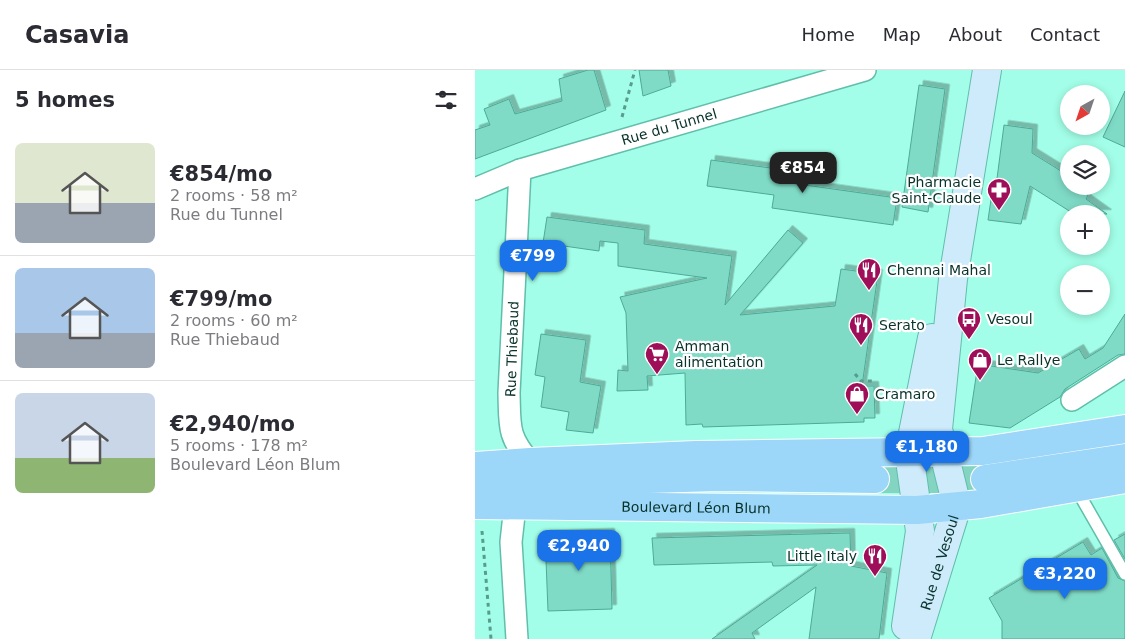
<!DOCTYPE html>
<meta charset="utf-8">
<style>
body{margin:0;font-family:"DejaVu Sans",sans-serif;background:#f2f2f3;color:#2b2b33;height:100vh;display:flex;flex-direction:column;font-size:19px;white-space:nowrap}
*{box-sizing:border-box;margin:0}
p{font-size:16px;color:#7c7c81}
.icon{flex:none;width:28px;height:28px;fill:none;stroke:currentColor;stroke-width:2;stroke-linecap:round;stroke-linejoin:round}
.map{position:relative;flex:1;overflow:hidden}
.sheet{display:flex;flex-direction:column;background:#fff;width:475px}
.sheet>*{flex:none}
.needle{width:32px;rotate:220deg}
.buttons{position:absolute;left:585px;top:15px;display:grid;gap:10px}
.buttons a{display:grid;place-items:center;width:50px;height:50px;border-radius:50%;background:#fff;box-shadow:0 2px 8px #0003;font-size:25px}
.price{position:absolute;translate:-50% -42px;padding:0 11px;border-radius:10px;background:#1a73e8;color:#fff;font-size:16px;line-height:32px;filter:drop-shadow(0 1px 2px #0008)}
.price::after{content:'';position:absolute;left:50%;top:30px;width:15px;height:11px;margin-left:-8px;background:inherit;clip-path:polygon(0 0,100% 0,50% 100%)}
.price.on{background:#222;color:#fff}
ul{padding:0;list-style:none}
li{display:flex;align-items:center;gap:15px;height:125px;padding:0 15px}
li+li{border-top:1px solid #e1e1e2}
li span{display:grid;place-items:center;flex:none;width:140px;height:100px;border-radius:8px;color:#555}
li>.icon{margin-inline-start:auto}
span .icon{width:60px;height:60px;fill:#fffc;stroke-width:1}
li b{font-size:21px}
h2{display:flex;justify-content:space-between;align-items:center;height:60px;padding:0 15px;font-size:21px}
header{display:flex;align-items:center;gap:30px;box-sizing:border-box;height:70px;padding:0 25px;background:#fff;border-bottom:1px solid #e1e1e2}
header strong{font-size:24px}
nav{display:flex;gap:28px;margin-inline-start:auto;font-size:18px}
main{display:flex;flex:1;min-height:0}
.map>svg:first-child{display:block}
.building{fill:#7fdbc6;stroke:#4daa96;filter:url(#shadow)}
.lines{fill:none;stroke-linecap:round;stroke-linejoin:round}
.primary-tunnel{stroke:#83d5c2;stroke-width:28;stroke-dasharray:28 14;stroke-linecap:butt}
.service-casing{stroke:#61beaa;stroke-width:14}
.minor-casing{stroke:#61beaa;stroke-width:24}
.secondary-casing{stroke:#61beaa;stroke-width:30}
.primary-casing{stroke:#fff;stroke-width:30}
.path{stroke:#589c8c;stroke-width:3;stroke-dasharray:4 4;stroke-linecap:butt}
.service{stroke:#fff;stroke-width:11}
.minor{stroke:#fff;stroke-width:21}
.secondary{stroke:#ceebfc;stroke-width:28}
.primary{stroke:#9cd6f9;stroke-width:28}
.labels{text-anchor:middle;stroke-width:4.5;stroke-linejoin:round;paint-order:stroke}
.street-label{font-size:14px;fill:#08322a;stroke:#fff}
.poi-label{font-size:14px;fill:#08322a;stroke:#fff;text-anchor:start}
</style>
<header>
<strong>Casavia</strong>
<nav><a>Home</a><a>Map</a><a>About</a><a>Contact</a></nav>
</header>
<main>
<section class="sheet">
<h2>5 homes<svg class="icon" aria-label="filters" viewBox="0 0 24 24"><path d="M4 7h16M4 17h16"/><circle cx="9" cy="7" r="2"/><circle cx="15" cy="17" r="2"/></svg></h2>
<ul>
<li><span style="background:linear-gradient(#dfe7d0 60%,#9aa5b1 0)"><svg class="icon" aria-label="home" viewBox="0 0 24 24"><path d="M3 11l9-7 9 7M6 9v11h12V9"/></svg></span><div><b>€854/mo</b><p>2 rooms · 58 m²</p><p>Rue du Tunnel</p></div></li>
<li><span style="background:linear-gradient(#a9c7e8 65%,#9aa5b1 0)"><svg class="icon" aria-label="home" viewBox="0 0 24 24"><path d="M3 11l9-7 9 7M6 9v11h12V9"/></svg></span><div><b>€799/mo</b><p>2 rooms · 60 m²</p><p>Rue Thiebaud</p></div></li>
<li><span style="background:linear-gradient(#c9d6e8 65%,#8fb573 0)"><svg class="icon" aria-label="home" viewBox="0 0 24 24"><path d="M3 11l9-7 9 7M6 9v11h12V9"/></svg></span><div><b>€2,940/mo</b><p>5 rooms · 178 m²</p><p>Boulevard Léon Blum</p></div></li>
</ul>
</section>
<div class="map">
<svg width="650" height="569" viewBox="0 0 650 569">
<defs>
<filter id="shadow"><feDropShadow dx="4.5" dy="-4.5" stdDeviation="0" flood-color="#0004"/></filter>
</defs>
<rect width="100%" height="100%" fill="#a2fee8"/>
<path class="building" d="M113,0h6l12,40 -131,49v-29l15,-5 -6,-16 25,-10 6,15 47,-13 -3,-22z
M164,0h29l3,16 -28,10z
M444,15l26,4 -17,123 -26,-5z
M650,21v56l-22,-10z
M529,55l29,4 -1,24 37,23v10h5l14,9 -2,4 21,15h-33l-44,-28 -9,38 -33,-4 5,-34h3z
M236,90l67,9 -2,12 121,17 -4,27 -121,-17 2,-13 -67,-9z
M72,147l98,13 -1,14 88,12 -7,49 63,-75 15,13 -63,72 95,-9 6,-37 37,5 -16,112h12l1,32h-11v4l-161,5 -1,-3 -16,1 -1,-52 -38,3 1,14 -31,1 1,-21 10,1 -2,-58 -6,-16 87,-19 -89,-12v-23l-18,-2 -1,10 -56,-8z
M650,244v40l-7,1 -53,34 -5,8 -50,31 -41,-5 9,-59 60,9 41,-24 6,10 18,-11z
M66,264l45,6 -6,42 21,4 -8,47 -27,-3 3,-18 -28,-5 4,-30 -10,-2z
M135,463l2,76 -64,2 -3,-76z
M375,463l1,33 36,7 -8,66h-70l7,-52 -64,46 3,6h-43l105,-74 -44,1 -1,-4 -118,3 -2,-27z
M650,464v25l-11,-19z
M608,472l8,13 11,-7 16,30 7,3v58h-123v-18l-13,-23z"/>
<g class="lines">
<path class="primary-tunnel" d="M400,409h110"/>
<g class="service-casing">
<path id="service" d="M603,417l4,12 43,75"/>
</g>
<g class="minor-casing">
<g id="minor">
<path d="M45,100l-11,223c1,32 -2,43 21,69"/>
<path id="s1" d="M0,119l45,-19 345,-100"/>
<path d="M597,330l53,-34"/>
<path d="M40,436l-4,36 6,97"/>
</g>
</g>
<g class="secondary-casing">
<g id="secondary">
<path d="M431,556l14,-95 -11,-78 23,-115"/>
<path id="s2" d="M441,569l41,-133 -19,-77 15,-150 34,-209"/>
</g>
</g>
<g class="primary-casing">
<g id="primary">
<path d="M0,396l55,-4 166,-7 287,-4 142,-22"/>
<path d="M510,409l140,-21"/>
<path d="M0,414l243,-7 157,2"/>
<path id="s3" d="M0,435l442,5 64,-6 144,-25"/>
</g>
</g>
<path class="path" d="M147,47l13,-47
M380,304l6,7h13
M7,461l9,108"/>
<use href="#service" class="service"/>
<use href="#minor" class="minor"/>
<use href="#secondary" class="secondary"/>
<use href="#primary" class="primary"/>
</g>
<defs>
<g id="pharmacy-pin" transform="scale(1.25)"><path d="M0 17L-7.5 6A9.5 9.5 0 1 1 7.5 6Z" fill="#9f0f59" stroke="#fff"/><path d="M-2-6h4v4h4v4h-4v4h-4v-4h-4v-4h4Z" fill="#fff"/></g>
<g id="restaurant-pin" transform="scale(1.25)"><path d="M0 17L-7.5 6A9.5 9.5 0 1 1 7.5 6Z" fill="#9f0f59" stroke="#fff"/><path d="M-5-6h1v4h1v-4h1v4h1v-4h1v5L-1.5 .5V6h-2V.5L-5-1ZM5-6V6H3V1.5H1.5Q1.5-4 5-6Z" fill="#fff"/></g>
<g id="bus-pin" transform="scale(1.25)"><path d="M0 17L-7.5 6A9.5 9.5 0 1 1 7.5 6Z" fill="#9f0f59" stroke="#fff"/><path d="M-5-6H5V4H4V6H2V4H-2V6H-4V4H-5ZM-3.5-4V0h7V-4ZM-3.5 1.2v1.5H-2V1.2ZM2 1.2v1.5H3.5V1.2Z" fill="#fff"/></g>
<g id="supermarket-pin" transform="scale(1.25)"><path d="M0 17L-7.5 6A9.5 9.5 0 1 1 7.5 6Z" fill="#9f0f59" stroke="#fff"/><path d="M-6-5.5h2.5l.6 2H6L4.5 2H-2.5L-4.4-4H-6ZM-1.5 3.2a1.3 1.3 0 1 0 .1 0ZM3 3.2a1.3 1.3 0 1 0 .1 0Z" fill="#fff"/></g>
<g id="shop-pin" transform="scale(1.25)"><path d="M0 17L-7.5 6A9.5 9.5 0 1 1 7.5 6Z" fill="#9f0f59" stroke="#fff"/><path d="M-5-2.5h2.3a2.7 3.5 0 0 1 5.4 0H5L5.5 6h-11ZM-1.5-2.5h3a1.5 2.3 0 0 0-3 0Z" fill="#fff"/></g>
</defs>
<g fill-rule="evenodd">
<use href="#pharmacy-pin" x="524" y="120"/>
<use href="#restaurant-pin" x="394" y="200"/>
<use href="#bus-pin" x="494" y="249"/>
<use href="#restaurant-pin" x="386" y="255"/>
<use href="#supermarket-pin" x="182" y="284"/>
<use href="#shop-pin" x="505" y="290"/>
<use href="#shop-pin" x="382" y="324"/>
<use href="#restaurant-pin" x="400" y="486"/>
</g>
<g class="labels">
<g class="street-label">
<text dy="5" stroke="none"><textPath href="#s1" startOffset="204">Rue du Tunnel</textPath></text>
<text transform="translate(37 279) rotate(-88)" y="5">Rue Thiebaud</text>
<text dy="5" stroke="none"><textPath href="#s3" startOffset="221">Boulevard Léon Blum</textPath></text>
<text dy="5" stroke="none"><textPath href="#s2" startOffset="80">Rue de Vesoul</textPath></text>
</g>
<g class="poi-label">
<text x="506" y="117" text-anchor="end">Pharmacie<tspan x="506" dy="16">Saint-Claude</tspan></text>
<text x="412" y="205">Chennai Mahal</text>
<text x="512" y="254">Vesoul</text>
<text x="404" y="260">Serato</text>
<text x="200" y="281">Amman<tspan x="200" dy="16">alimentation</tspan></text>
<text x="522" y="295">Le Rallye</text>
<text x="400" y="329">Cramaro</text>
<text x="382" y="491" text-anchor="end">Little Italy</text>
</g>
</g>
</svg>
<div class="buttons">
<a><svg class="needle" viewBox="-14 -14 28 28"><path d="M0-13l5 13h-10z" fill="#e53935"/><path d="M0 13l5-13h-10z" fill="#7c7c81"/></svg></a>
<a><svg class="icon" aria-label="layers" viewBox="0 0 24 24"><path d="M12 4l9 5-9 5-9-5zM3 14l9 5 9-5"/></svg></a>
<a>+</a>
<a>−</a>
</div>
<b class="price on" style="left:328px;top:124px">€854</b>
<b class="price" style="left:58px;top:212px">€799</b>
<b class="price" style="left:452px;top:403px">€1,180</b>
<b class="price" style="left:104px;top:502px">€2,940</b>
<b class="price" style="left:590px;top:530px">€3,220</b>
</div>
</main>
